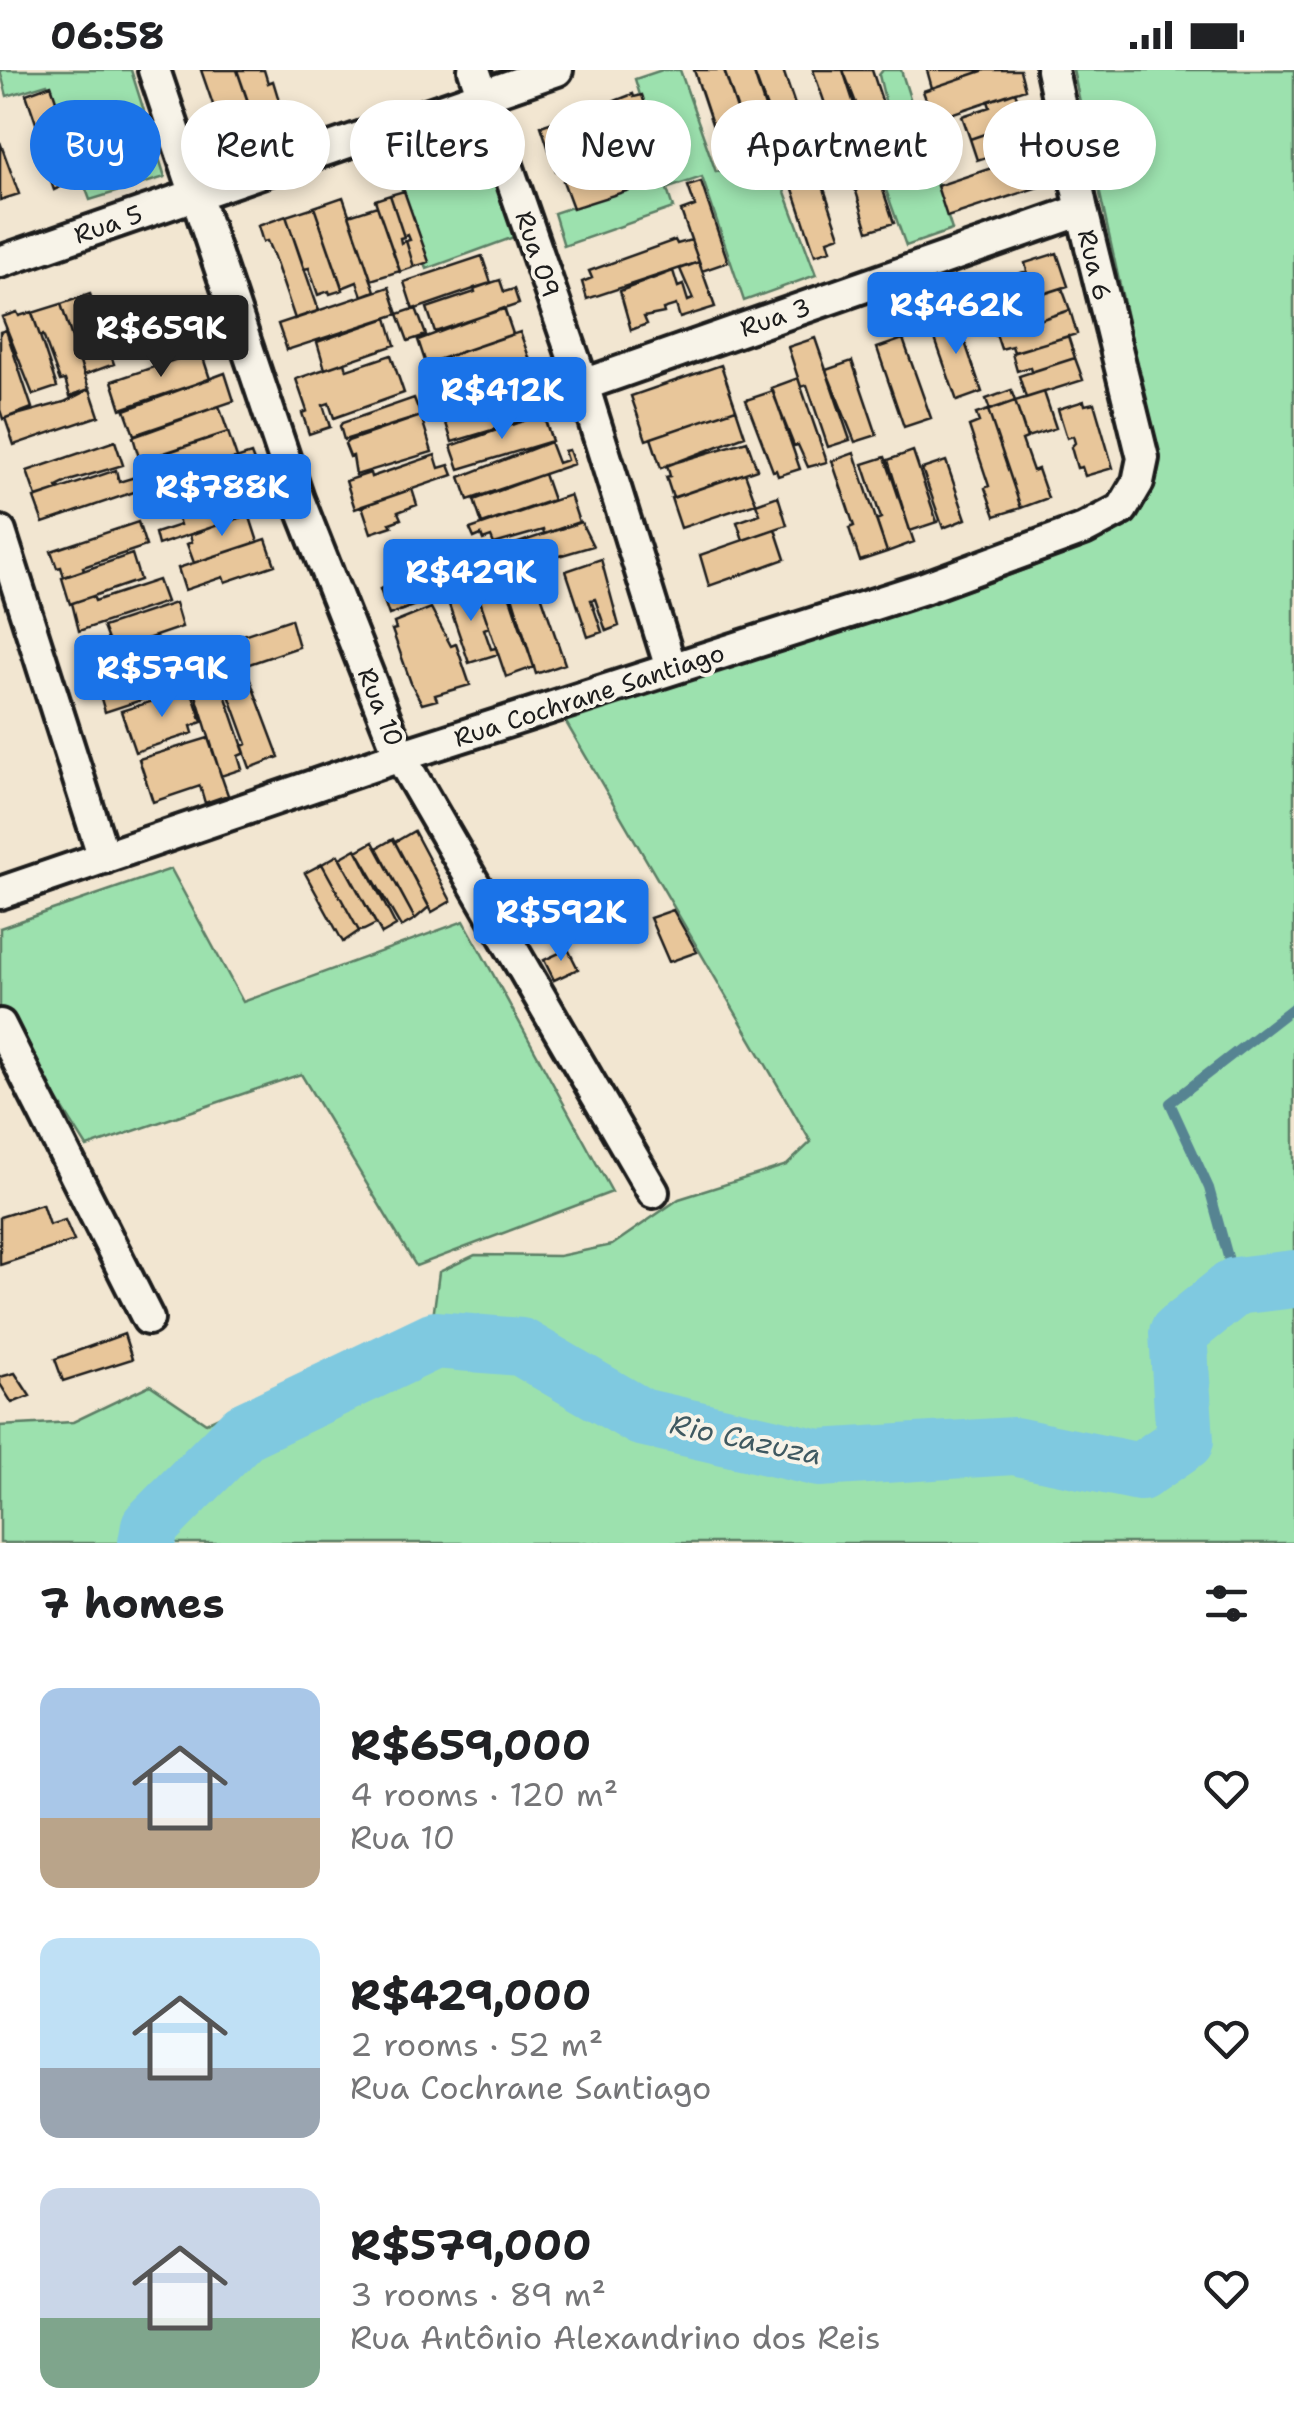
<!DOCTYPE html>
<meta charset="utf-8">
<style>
body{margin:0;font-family:"Shantell Sans",sans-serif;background:#f6f6f6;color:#202124;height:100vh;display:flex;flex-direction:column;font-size:38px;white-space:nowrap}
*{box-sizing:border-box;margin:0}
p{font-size:32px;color:#757577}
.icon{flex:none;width:55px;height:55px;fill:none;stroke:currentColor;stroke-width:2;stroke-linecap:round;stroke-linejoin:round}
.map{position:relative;height:1473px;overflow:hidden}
.panel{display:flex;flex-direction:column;background:#fff;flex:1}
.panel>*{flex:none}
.banner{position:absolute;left:30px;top:30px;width:1235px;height:90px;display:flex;gap:20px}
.price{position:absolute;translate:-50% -85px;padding:0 22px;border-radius:10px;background:#1a73e8;color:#fff;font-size:32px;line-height:65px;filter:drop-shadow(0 2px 5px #0008)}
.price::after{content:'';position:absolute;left:50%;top:60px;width:30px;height:22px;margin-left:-15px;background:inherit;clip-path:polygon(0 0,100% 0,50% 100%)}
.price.active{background:#222;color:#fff}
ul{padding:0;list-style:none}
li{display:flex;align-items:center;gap:30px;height:250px;padding:0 40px}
li span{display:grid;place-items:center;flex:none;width:280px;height:200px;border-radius:20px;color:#555}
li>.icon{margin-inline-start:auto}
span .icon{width:120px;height:120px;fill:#fffc;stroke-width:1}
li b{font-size:42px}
h2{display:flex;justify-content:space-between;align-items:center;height:120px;padding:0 40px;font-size:42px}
.pill{padding:0 35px;border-radius:45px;background:#fff;box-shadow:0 5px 15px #0003;font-size:35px;line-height:90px}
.pill.active{background:#1a73e8;color:#fff}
.status{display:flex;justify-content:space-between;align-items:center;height:70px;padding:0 50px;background:#fff;direction:ltr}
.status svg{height:28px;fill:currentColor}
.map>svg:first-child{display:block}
.green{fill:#9ce1ae;stroke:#5c7e65;stroke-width:2.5}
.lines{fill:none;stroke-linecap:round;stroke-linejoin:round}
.stream{stroke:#578492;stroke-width:10}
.river{stroke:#7fc9e0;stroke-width:58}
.building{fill:#e8c69a;stroke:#1c1c1c;stroke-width:2.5}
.street-casing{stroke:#1c1c1c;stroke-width:38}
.street{stroke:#f7f3e8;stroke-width:30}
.labels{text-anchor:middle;stroke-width:8;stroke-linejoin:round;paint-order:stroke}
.street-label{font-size:25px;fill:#1c1c1c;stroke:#f7f3e8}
.water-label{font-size:28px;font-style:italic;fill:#3f5961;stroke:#f7f3e8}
</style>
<div class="status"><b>06:58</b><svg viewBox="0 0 49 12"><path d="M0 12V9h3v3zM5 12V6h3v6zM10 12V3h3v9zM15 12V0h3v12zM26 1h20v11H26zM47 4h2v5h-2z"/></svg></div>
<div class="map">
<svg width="1294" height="1473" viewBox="0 0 1294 1473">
<rect width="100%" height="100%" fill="#f2e6d1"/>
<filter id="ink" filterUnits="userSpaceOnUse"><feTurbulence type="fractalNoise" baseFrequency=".01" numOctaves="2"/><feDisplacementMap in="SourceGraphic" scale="20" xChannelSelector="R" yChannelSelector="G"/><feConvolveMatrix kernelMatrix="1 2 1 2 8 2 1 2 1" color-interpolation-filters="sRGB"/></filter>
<g filter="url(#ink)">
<path class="green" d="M0,0h131l34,107 -75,23 -43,-116 -40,12z
M662,0h18l36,102 56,-15 44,118 -72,26 -42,-124 -33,11 -34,-109z
M883,0h18l51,160 -46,16 -42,-117 25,-12 -10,-42z
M1073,0h221v1473h-1294v-117l73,-4 77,-37 56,38 227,-105 6,-46 36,-17 84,1 53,-11 67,-46 108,-34 24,-23 -247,-423 368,-116 100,-36 69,-30 30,-17 26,-65z
M455,51c9,2 16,3 22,9 12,14 29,84 37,107l-87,32 -38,-120z
M663,107l10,31 -109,38 -10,-33z
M171,799l72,133 221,-81 148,271 -196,74 -115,-192 -214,73 -87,-139v-80z"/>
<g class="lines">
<path class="stream" d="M1236,1216l-27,-98 -39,-85 124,-96"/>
<path class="river" d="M147,1473l3,-17 94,-95 191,-91 86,7 120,70 178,41 195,-12 126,26 45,-31 -7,-108 58,-47 58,-7"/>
</g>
<path class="building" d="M201,0h36l15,44 -32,11z
M237,0h27l4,13 5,-2 7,23 -28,9z
M694,0h30l26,76 -10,3 4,11 -18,6z
M724,0h29l22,68 -25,11z
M753,0h30l25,73 -25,9z
M813,0h30l13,40 -26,8z
M843,0h29l16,49 -23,7z
M927,0h58l-53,18z
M985,0h35l5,19 -92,31 -10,-29z
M51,15l31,92 -28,13 -13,-37 5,-1 -20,-58z
M1015,22l10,28 -55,19 -8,-23 28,-9 -2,-6z
M633,24l1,3 8,-2 14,42 -29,10 -7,-23 -7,2 8,23 -65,22 -15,-45 20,-7 2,3 15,-4 -2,-5 22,-7 1,4 14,-4 -1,-4z
M1025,50l8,29 -25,8 -2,-6 -29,9 -7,-21z
M0,72l19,52 -19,6z
M809,75l5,15 -28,9 -5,-15z
M1049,79l8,32 -110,36 -10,-31z
M873,90l21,63 -26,8 -19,-63z
M632,92l2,5 14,-5 7,20 -82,26 -10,-27z
M816,95l24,71 -12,4 3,10 -16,5 -27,-81z
M701,112l27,80 -26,9 -21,-60 14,-5 -7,-20z
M404,121l25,71 -15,5 -8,-26 4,-1 -2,-5 -4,2 -14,-42z
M390,125l14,42 -4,1 1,5 5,-2 8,26 -14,5 -25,-72z
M343,127l32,94 -13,5 -5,-14 -15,6 -28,-81z
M377,136l23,65 -29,9 -22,-65z
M314,137l29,83 -13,4 -1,-3 -11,4 -9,-27 -5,1 -18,-53z
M286,146l33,95 -24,8 -21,-62 -7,-16 -4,1 -5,-16z
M675,170l2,4 14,-4 8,22 -112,37 -5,-17 10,-4 -3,-7z
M1057,183l11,33 -63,20 -8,-25 30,-10 -2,-8z
M482,186l9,27 -78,27 -9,-28z
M699,192l16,45 -35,11 -4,-13 -13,4 1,4 -20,4 3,7 -16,6 -11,-39 53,-20 5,16 5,-2 5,16 5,-2 -13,-30z
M500,210l4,12 10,-3 5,15 -84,28 -8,-24 48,-16 -1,-4z
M389,217l9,27 -111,36 -9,-26z
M1062,218l8,22 -76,25 -6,-23z
M90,224l24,70 -30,11 -23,-71z
M61,234l28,85 -19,7 -5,-16 -5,1 -17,-46 -3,1 -8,-23z
M416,238l10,27 -18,6 -10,-27z
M504,238l9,26 -87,30 -8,-24z
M1070,240l7,24 -63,18 -2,-6 -11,3 -5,-15z
M17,242l2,4 13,-4 25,75 -24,8 -31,-78z
M955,243l27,79 -25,9 -28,-79z
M387,248l8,27 -70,24 -8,-27z
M6,260l26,78 -29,11 -3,-9v-78z
M520,262l10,28 -75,24 -9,-27z
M1068,266l7,22 -44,14 -1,-5 -13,4 -5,-18z
M815,268l35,102 -22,7 -21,-62 -6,2 -13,-40z
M903,269l28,79 -27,9 -27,-79z
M201,281l9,28 -89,30 -9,-28z
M391,285l13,38 -70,25 -5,-15 -6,2 7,22 -21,7 -7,-21 5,-2 -11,-32 49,-17 2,8z
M1075,288l8,22 -57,18 -7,-22z
M852,291l25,74 -22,7 -29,-72z
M520,293l8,26 -77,26 -9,-26z
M721,295l15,44 -90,31 -15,-44z
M225,303l9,28 -100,34 -9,-25z
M798,308l29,84 -19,5 -10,-22 -4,1 -23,-58z
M536,316l9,28 -93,28 -8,-25z
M90,319l9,27 -85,29 -9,-27 59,-16z
M1011,320l4,11 -25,9 -4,-11z
M773,321l27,78 -22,7 -2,-6 -3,1 -27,-71z
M1044,322l12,36 -29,9 -12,-36z
M414,328l7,18 -77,24 -4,-14 2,-3z
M1015,331l12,37 -5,2 11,31 5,-2 10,29 -27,10 -33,-98z
M1084,331l1,4 9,-2 19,65 -28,8 -3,-9 -5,1 -6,-21 4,-4 -2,-7 -6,2 -9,-29z
M219,336l9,26 -88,29 -7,-24z
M736,339l9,27 -84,32 -10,-30z
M988,340l33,98 -26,8 -10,-28 4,-2 -20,-60 10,-4 -3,-8z
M543,344l9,27 -93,28 -8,-23z
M421,346l11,36 -76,23 -3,-19 -3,1 -5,-13 3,-3z
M228,362l9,26 -79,27 -10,-26z
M115,371l8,24 -54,16 -12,6 1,3 -22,7 -9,-26z
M747,371l10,28 -84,29 -7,-21 4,-1 -3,-11z
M550,372l8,21 9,-3 -3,-9 5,-1 5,14 -106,36 -8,-23z
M913,381l24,71 -27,9 -22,-71z
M854,383l33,99 -27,9 -11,-33 5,-2 -22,-65z
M251,384l10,26 -100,34 -6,-17 13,-5 -1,-5 40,-13 -2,-5z
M435,385l4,13 10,-3 4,10 -98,34 -9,-28 24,-8 1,4z
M885,387l29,85 -27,10 -11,-32 5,-2 -18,-54z
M946,391l20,58 -23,9 -21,-59z
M116,400l3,12 16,-5 5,13 -97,33 -9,-25z
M745,403l11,30 -75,25 -10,-30z
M544,404l9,26 -71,24 -8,-24z
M261,410l9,28 -112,37 -3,-12 25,-8 -3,-8 6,-2 -3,-7z
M412,419l5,16 -19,7 3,7 -11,4 2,3 -21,7 -9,-27z
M570,425l9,27 -35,12 -1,-4 -49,14 -3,-7 -8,3 -2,-5 -7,3 -4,-9z
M778,426l9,29 -44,15 -6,-18 23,-8 -4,-10z
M249,444l9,28 -64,21 -7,-19 5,-2 -2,-7z
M138,452l8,24 -63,21 1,3 -20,7 -3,-10 -4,1 -6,-17z
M581,452l12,24 -79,23 1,4 -26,8 -6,-17 7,-2 -2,-9z
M775,459l10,30 -76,27 -9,-31z
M266,469l9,26 -50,17 -2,-5 -38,13 -7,-22z
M132,484l8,26 -70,24 -8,-26z
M475,487l8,22 -94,36 -9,-26z
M601,489l18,67 -13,5 -11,-32 -4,1 11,32 -14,5 -22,-66z
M503,507l31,90 -28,10 -28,-82 11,-4 -3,-9z
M158,510l8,22 -87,29 -7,-28 21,-7 2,5z
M536,510l29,84 -29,10 -26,-85z
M475,516l14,41 -5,2 7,20 5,-1 2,6 -29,9 -23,-67z
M175,533l7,24 -70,24 -9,-24z
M431,538l20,38 5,-2 14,41 -35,10 2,5 -15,4 -11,-21 -19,-53 4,-1 -2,-6z
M291,549l8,28 -79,27 -10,-28z
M185,588l8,25 -88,29 -8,-27z
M232,599l2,7 13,-4 32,85 -29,11 -8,-22 5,-2 -18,-49 -4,1 -7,-22z
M218,604l27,79 -7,3 4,13 -21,7 -26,-84 11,-4 -3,-9z
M191,619l11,33 -11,4 2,7 -58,19 -14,-41z
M208,668l20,57 -23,8 -5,-17 -47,16 -14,-43z
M414,761l37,70 -19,11 -37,-70z
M393,769l36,68 -14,12 -38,-71z
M373,772l42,77 -14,8 -44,-76z
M356,779l40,77 -14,8 -42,-76z
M338,785l38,69 -12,6 -5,1 -37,-67z
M322,794l37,67 -16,11 -38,-69z
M673,840l24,42 -28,10 -19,-44z
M568,879l10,20 -24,11 -10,-20z
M42,1134l7,21 16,-5 9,21 -74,24v-48z
M124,1264l8,25 -69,22 -8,-22z
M15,1303l15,23 -18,7 -12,-19v-7z"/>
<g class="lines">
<g class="street-casing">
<path id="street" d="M154,0l144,429 102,257 253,436
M474,0l109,315 88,283
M0,192l557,-192
M583,315l499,-175
M0,462l104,326
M0,823l400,-137 521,-167 163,-60 38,-20 16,-27 5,-24 -61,-248 -30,-140
M0,955l148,294"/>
</g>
<use href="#street" class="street"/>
</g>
</g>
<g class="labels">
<g class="street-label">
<text transform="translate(108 154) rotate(-19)" y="9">Rua 5</text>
<text transform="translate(538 184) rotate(71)" y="9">Rua 09</text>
<text transform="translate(1095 195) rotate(76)" y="9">Rua 6</text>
<text transform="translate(775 247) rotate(-19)" y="9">Rua 3</text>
<text transform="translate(589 625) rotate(-18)" y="9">Rua Cochrane Santiago</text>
<text transform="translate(381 637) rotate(68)" y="9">Rua 10</text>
</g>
<g class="water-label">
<text transform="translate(746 1369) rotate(12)" y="10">Rio Cazuza</text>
</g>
</g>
</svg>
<b class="price" style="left:956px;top:287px">R$462K</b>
<b class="price active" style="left:161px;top:310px">R$659K</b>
<b class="price" style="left:502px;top:372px">R$412K</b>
<b class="price" style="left:222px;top:469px">R$788K</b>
<b class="price" style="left:471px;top:554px">R$429K</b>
<b class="price" style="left:162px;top:650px">R$579K</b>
<b class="price" style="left:561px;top:894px">R$592K</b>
<div class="banner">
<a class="pill active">Buy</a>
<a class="pill">Rent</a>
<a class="pill">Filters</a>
<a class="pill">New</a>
<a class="pill">Apartment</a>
<a class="pill">House</a>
</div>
</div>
<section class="panel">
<h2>7 homes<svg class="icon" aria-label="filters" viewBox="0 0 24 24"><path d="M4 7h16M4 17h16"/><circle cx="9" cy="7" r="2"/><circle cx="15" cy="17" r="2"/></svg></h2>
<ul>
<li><span style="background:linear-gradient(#a9c7e8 65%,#b9a48a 0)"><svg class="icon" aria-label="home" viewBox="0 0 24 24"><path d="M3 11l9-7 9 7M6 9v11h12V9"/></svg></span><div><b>R$659,000</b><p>4 rooms · 120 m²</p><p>Rua 10</p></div><svg class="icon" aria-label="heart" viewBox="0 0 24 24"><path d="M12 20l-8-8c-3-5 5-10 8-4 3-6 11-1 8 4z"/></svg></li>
<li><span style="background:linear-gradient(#bfe0f5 65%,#9aa5b1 0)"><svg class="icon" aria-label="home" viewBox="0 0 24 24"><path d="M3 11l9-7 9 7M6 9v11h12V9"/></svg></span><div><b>R$429,000</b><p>2 rooms · 52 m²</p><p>Rua Cochrane Santiago</p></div><svg class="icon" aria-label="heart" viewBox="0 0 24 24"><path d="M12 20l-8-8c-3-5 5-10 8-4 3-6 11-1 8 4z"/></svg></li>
<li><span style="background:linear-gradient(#c9d6e8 65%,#7fa58c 0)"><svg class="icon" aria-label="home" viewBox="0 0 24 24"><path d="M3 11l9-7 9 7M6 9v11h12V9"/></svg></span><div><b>R$579,000</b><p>3 rooms · 89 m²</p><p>Rua Antônio Alexandrino dos Reis</p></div><svg class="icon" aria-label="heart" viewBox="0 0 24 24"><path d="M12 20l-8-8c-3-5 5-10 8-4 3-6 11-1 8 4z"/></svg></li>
</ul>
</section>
